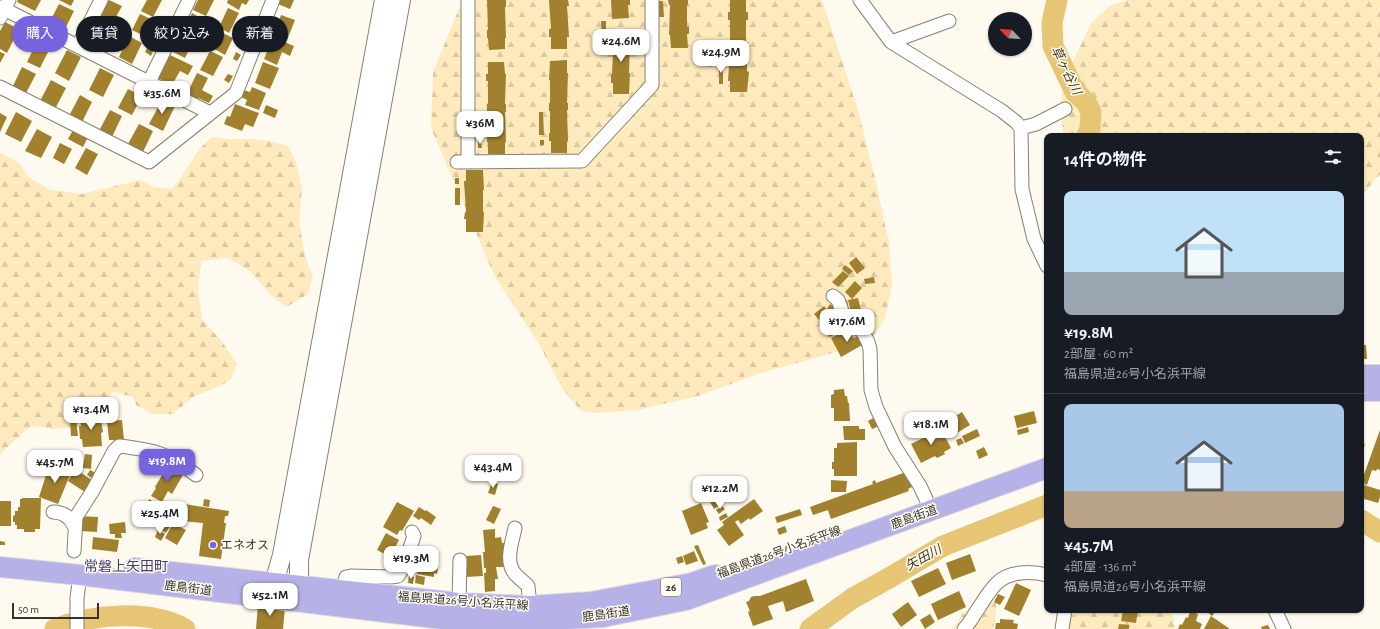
<!DOCTYPE html>
<html lang="ja">
<meta charset="utf-8">
<style>
body{margin:0;font-family:"Alegreya Sans","Noto Sans JP",sans-serif;background:#242831;color:#f1f3f6;height:100vh;display:flex;flex-direction:column;font-size:15px;white-space:nowrap}
*{box-sizing:border-box;margin:0}
p{font-size:13px;color:#9ea1a6}
.icon{flex:none;width:22px;height:22px;fill:none;stroke:currentColor;stroke-width:2;stroke-linecap:round;stroke-linejoin:round}
.map{position:relative;flex:1;overflow:hidden}
.details{position:absolute;left:1044px;top:133px;width:320px;height:480px;display:flex;flex-direction:column;background:#171b24;border-radius:8px;box-shadow:0 1px 3px #0004}
.details>*{flex:none}
.guide{position:absolute;left:12px;top:16px;width:380px;height:36px;display:flex;gap:8px}
.needle{width:26px;rotate:295deg}
.buttons{position:absolute;left:988px;top:12px;display:grid;gap:8px}
.buttons a{display:grid;place-items:center;width:44px;height:44px;border-radius:50%;background:#171b24;box-shadow:0 1px 3px #0004;font-size:20px}
.scale{position:absolute;left:12px;bottom:10px;width:87px;box-sizing:border-box;padding-left:4px;border:2px solid #36332d;border-top:0;font-size:11px;line-height:14px;white-space:nowrap;color:#36332d;-webkit-text-stroke:3px #fefaef;paint-order:stroke}
.price{position:absolute;translate:-50% -34px;padding:0 9px;border-radius:8px;background:#fff;color:#222;font-size:13px;line-height:26px;filter:drop-shadow(0 1px 2px #0008)}
.price::after{content:'';position:absolute;left:50%;top:24px;width:12px;height:9px;margin-left:-6px;background:inherit;clip-path:polygon(0 0,100% 0,50% 100%)}
.price.on{background:#7664df;color:#fff}
ul{padding:0;list-style:none}
li{display:grid;align-content:center;gap:8px;height:212px;padding:0 20px}
li+li{border-top:1px solid #363941}
li span{display:grid;place-items:center;height:124px;border-radius:8px;color:#555}
li>.icon{margin-inline-start:auto}
span .icon{width:72px;height:72px;fill:#fffc;stroke-width:1}
li b{font-size:17px}
h2{display:flex;justify-content:space-between;align-items:center;height:48px;padding:0 20px;font-size:17px}
.tag{padding:0 14px;border-radius:18px;background:#171b24;box-shadow:0 1px 3px #0004;font-size:14px;line-height:36px}
.tag.on{background:#7664df;color:#fff}
.map>svg:first-child{display:block}
.forest{fill:url(#forest-firs)}
.lines{fill:none;stroke-linecap:round;stroke-linejoin:round}
.river{stroke:#e6c574;stroke-width:21}
.building{fill:#a1812d}
.street-casing{stroke:#868070;stroke-width:15}
.secondary-casing{stroke:#868070;stroke-width:20}
.primary-casing{stroke:#dbdad9;stroke-width:22}
.street{stroke:#fff;stroke-width:13}
.secondary{stroke:#fff;stroke-width:18}
.primary{stroke:#b6b2e8;stroke-width:20}
.poi-dot{fill:#7664df;stroke:#fefaef;stroke-width:1.5}
.labels{text-anchor:middle;stroke-width:3;stroke-linejoin:round;paint-order:stroke}
.shield{fill:#fefaef;stroke:#726f67;stroke-width:1}
.shield-label{font-size:11px;font-weight:bold;fill:#36332d}
.street-label{font-size:12px;fill:#36332d;stroke:#fefaef}
.poi-label{font-size:12px;fill:#36332d;stroke:#fefaef;text-anchor:start}
.water-label{font-size:13px;font-style:italic;fill:#4c3e1b;stroke:#fefaef}
.quarter-label{font-size:14px;fill:#433c79;stroke:#fefaef}
</style>
<div class="map">
<svg width="1380" height="629" viewBox="0 0 1380 629">
<defs>
<pattern id="forest-firs" width="22" height="20" patternUnits="userSpaceOnUse"><rect width="22" height="20" fill="#feeabc"/><path d="M5 1l3.5 6h-7zM16 11l3.5 6h-7z" fill="#dac9a2"/></pattern>
</defs>
<rect width="100%" height="100%" fill="#fefaef"/>
<path class="forest" d="M464,0h358l36,110 19,77 12,56 3,41 -7,35 -12,17 -37,16 -75,21 -63,23 -60,14 -42,3 -15,-2 -19,-23 -23,-44 -44,-67 -64,-149 2,-56 25,-61z
M1128,0h252v174l-19,23v-61h-298l-2,-40 12,-35 19,-39 19,-17z
M212,137l16,2h20l21,2 19,5 8,16 6,26 -3,33 6,35 8,21 -6,18 -21,12 -16,-13 -19,-22 -23,-14 -27,3 -3,30 4,28 21,24 14,21 -6,15 -11,7 -27,11 -20,17h-20l-17,-9 -3,-8 -20,-5 -20,21 -8,13 -31,3 -23,-3 -28,25 -3,5v-303l19,10 9,14 23,13 31,4 58,-14 14,7 18,2 14,-19 13,-21z
M981,600l15,3 -1,19 -3,7h-39l10,-16z
M1076,610h96l3,19h-111z"/>
<g class="lines">
<path class="river" d="M1057,0l-5,23 1,23 22,46 11,10 5,10 -1,17 -3,7
M1361,520l19,12
M55,629c36,-15 95,-20 130,0
M810,629l43,-31 36,-20 54,-32 104,-41"/>
</g>
<path class="building" d="M18,0h23l-6,11 -18,-9z
M59,0h15l-3,6z
M109,0l13,6 -11,20 -12,-6z
M147,0h15l-9,17 -12,-6z
M198,0h16l-8,16 -13,-6z
M228,0h21l-3,5 -4,-2 -3,7 -12,-7z
M280,0h14l-4,9 -12,-5z
M487,0h19v7h-1l1,31h-1v11l-16,1 -1,-12h-1v-8h1z
M549,0h19l1,6h-2l2,31h-2v12h-16v-12h-2v-8h2z
M611,0h19v5h-2l1,13 -17,1z
M668,0h20v5h-1v22h2v7h-2l1,14h-17l-1,-13h-1l1,-30h-1z
M730,0h16v12h2v8h-2v22h2v8h-1v21l2,1 -2,20h-17v-11h-2l2,-31h-2v-8h2v-22h-2v-8h2z
M659,1h4l1,16h-5z
M59,4l15,7 -11,22 -15,-8z
M228,8l11,5 -10,20 -10,-6z
M192,13l12,7 -9,17 -12,-6z
M140,14l13,6 -9,16 -12,-6z
M281,15l14,5 -8,20 -13,-6z
M165,17l6,3 -3,6 -7,-3z
M249,20l5,3 -1,2 -5,-2z
M601,21h5v17h-4z
M5,22l14,7 -12,24 -7,-4v-18z
M97,25l12,6 -8,15 -12,-6z
M219,31l14,7 -8,17 -14,-8z
M612,32h17v12h1l-1,29h1l-1,21h-16v-11h-2v-9h1l1,-22h-2z
M180,34l13,7 -8,17 -14,-7z
M129,36l13,7 -10,21 -13,-7z
M273,37l21,9 -4,10 -8,-4 -5,13 -13,-6z
M37,41l13,7 -10,20 -13,-6z
M601,44h5v6h-5z
M148,46l6,3 -3,7 -6,-4z
M67,50l14,7 -12,24 -14,-8z
M210,51l13,6 -10,19 -13,-6z
M0,52l5,2 -5,9z
M236,52l5,3 -4,6 -4,-2z
M168,54l25,12 -5,9 -8,-4 -8,14 -16,-8z
M719,56h3v6h-3z
M567,60v13h1l-1,30h1v7h-1l1,31 -1,1v11h-16v-12h-2v-8h1v-22h-1v-8h1v-23h-1l1,-19z
M263,62l16,6 -9,21 -15,-6z
M488,62h16l1,12h1l-1,30h1v8h-1l1,30 -1,1v11h-17v-11l-1,-1v-8h1v-22h-1v-8h1v-23h-2v-7h2z
M719,65h4v19h-4z
M22,67l14,7 -10,19 -13,-7z
M100,68l14,7 -11,22 -14,-7z
M197,73l11,5 -6,12 11,6 -4,7 -11,-5 -1,3 -11,-5z
M228,74l5,2 -4,7 -5,-3z
M51,80l15,8 -11,21 -15,-8z
M252,87l14,6 -7,17 -14,-5 2,-5 -6,-3 3,-7 6,2z
M128,89l14,7 -10,19 -14,-7z
M80,95l12,7 -10,20 -13,-6z
M162,100l13,6 -12,25 -14,-7z
M235,104l24,9 -6,14 -8,-3 -3,7 -18,-7 3,-8 3,1z
M266,105l12,5 -3,8 -12,-5z
M110,110l12,6 -10,21 -13,-6z
M16,112l16,9 -11,21 -16,-8z
M539,112h4l1,23h-5z
M0,113l7,4 -7,15z
M478,114h4v22h-4z
M139,124l14,7 -10,21 -15,-8z
M37,129l15,8 -11,21 -16,-7z
M73,130l15,7 -5,10 -15,-8z
M540,140h4v5l-4,1z
M478,141h3l1,7h-4z
M60,143l12,6 -8,15 -11,-6z
M86,148l12,6 -11,21 -12,-7z
M466,170h17l1,20h-1v22h1l-1,20h-17v-13h-2l1,-7h1l-2,-31h2z
M455,178h4v6h-4z
M455,188h5v17h-5z
M856,257l9,11 -8,6 -8,-11z
M845,265l8,6 -4,4 -7,-6z
M843,271l6,5 -11,11 -6,-5z
M874,277l1,6 -10,1 -1,-5z
M855,281l7,7 -10,11 -7,-7z
M858,298l3,12 -10,2 -3,-12z
M847,300l2,10 -5,2 -2,-11z
M830,304l8,6 -3,5 -8,-6z
M824,306l7,9 -10,7 -7,-8z
M835,316l2,5 -13,5 -1,-5z
M840,321l4,9 -15,7 -2,-6 -2,1 -2,-4z
M847,330l3,5 1,-1 2,4 7,-2 4,8 -23,13 -10,-19z
M1361,345h5l1,14h-6z
M844,389l1,7h2l1,7h1l1,18h-16v-13h-3v-13l3,-1v-4z
M1034,411l3,12 -20,5 -3,-12z
M962,412l8,13 -18,11 -8,-13z
M100,415l3,17 -2,1 1,13 -19,1 -1,-8h-2l-1,-13h2l-1,-8z
M875,417l4,9 -7,3 -4,-8z
M76,418l2,18h-7l-1,-17z
M122,420l2,20h-15l-2,-19z
M843,426h16v3h6v11h-21z
M1028,427l1,5 -11,3 -1,-5z
M941,429l10,19 -7,4 1,2 -8,4 -2,-2 -14,7 -10,-19z
M977,429l3,7 -15,7 -3,-7z
M1380,430v40l-3,-1 -1,2 -4,-1 -5,15 -6,-2z
M961,438l3,5 -6,3 -2,-6z
M857,442v34h-23v-7h-2v-7h2v-14h3v-5z
M1361,443l4,1 -4,12z
M984,447l4,8 -9,4 -3,-8z
M85,454l7,1 -1,14 -8,-1z
M168,465l16,8 -12,21 -4,-3 -6,11 -11,-6 5,-8 -1,-1z
M49,466l17,6 3,-4 3,2 -14,34 -19,-7z
M75,469l17,11 -7,12 -17,-11z
M90,470l6,3 -3,6 -6,-4z
M906,472l6,15 -4,2 1,2 -78,28 -3,-9 -15,5 -3,-8 63,-23 -1,-2 3,-2 1,3z
M831,480l16,1 -1,11h-15z
M492,482l6,2 -3,11 -7,-2z
M1361,484l19,6v7l-2,6 -17,-5z
M22,498h19l-1,31h-5v3h-11v-3h-7v-4h-2v-3h-2v-6l2,-1v-4h3v-4h2v-8h2z
M715,498l5,7 -6,4 -4,-7z
M149,499l5,3 -3,7 -5,-3z
M204,499l6,1 -1,7 -6,-1z
M754,499l9,12 -13,9 -1,-2 -8,6 -3,-4 -3,2 9,13 -15,11 -12,-16 7,-5 -2,-3z
M0,501h11v25h-11z
M397,502l17,9 -12,20 -2,-1 -3,5 -14,-8z
M156,503l3,2 -7,12 -4,-2z
M701,503l8,19 -3,1 2,5 -17,7 -9,-24z
M184,504l45,7 -1,5h-3l-1,7h2l-5,36 -22,-3 4,-33 -21,-2z
M493,506l8,3 -7,15 -8,-4z
M722,506l3,3 -6,5 -3,-4z
M419,507l6,4 1,-1 10,7 -5,8 -10,-7 -2,2 -6,-4z
M173,508l5,4 -12,21 -8,-5 5,-8 2,1z
M800,509l2,6 -25,8 -2,-6z
M726,513l2,4 -8,4 -1,-4z
M79,516l19,1 -1,15 -17,-1z
M125,522l1,11h-5l1,5h-7v-4h-5l-1,-10z
M173,523l13,7 -9,15 -12,-7z
M785,526l2,6 -8,3 -2,-6z
M495,529v9l6,-1 1,6h2l-1,24h-7l2,12h-3v12l-10,1 -1,-19h2v-5h-2l-1,-16h2l-2,-22z
M158,530l7,4 -4,7 -6,-4z
M386,533l13,7 -9,17 -13,-7z
M93,537l26,3 -2,12 -25,-3z
M0,541l5,1v3h-5z
M698,545l8,19 -3,1 -9,-19z
M421,550l17,3 -2,13h2l-1,8 -3,-1v4l-17,-3 1,-5h-1l1,-12 2,1z
M694,551l4,10 -12,4 -3,-9z
M970,554l6,17 -24,9 -6,-17z
M481,555l2,21 -17,1 -1,-21z
M682,556l2,6 -6,2 -2,-6z
M938,568l8,16 -27,13 -8,-16z
M416,575l9,2 -1,8 -9,-2z
M409,576l5,1 -1,7 -5,-1z
M806,579l8,22 -28,11 -3,-11 -15,5 5,13 -20,7 -5,-14 2,-1 -4,-9 3,-1 2,-4 3,-1h6z
M1016,583l15,7 -12,26 -15,-7z
M959,591l7,16 -28,13 -7,-16z
M998,594l7,3 -5,8 -6,-3z
M908,602l9,13 -16,12 -9,-13z
M258,604l27,3 -2,22h-27z
M1123,610h15l-2,13 -15,-2z
M1205,610h12l-5,6z
M1190,611l8,3 -2,7 6,3 -2,5h-22l2,-5 2,1 4,-8 2,1z
M930,614l5,8 -10,7 -5,-9z
M1211,616l19,13h-26z
M1000,619l14,1 -1,3 5,1 -1,5h-22l1,-6h4z
M1119,624l10,1v4h-11z
M1268,625l2,4h-8l-1,-2z"/>
<g class="lines">
<g class="street-casing">
<path id="street" d="M468,0v162
M860,0l31,42 111,69 14,11 5,6 1,61 12,50 13,27
M0,7l210,106
M0,18l9,-18
M891,42l58,-21
M78,46l23,-46
M149,82l40,-82
M0,87l149,75 87,-69 37,-93
M1021,128l15,-4 29,-15
M457,162l125,-1 70,-76v-85
M833,296l5,4 5,14 7,4 14,16 4,8 2,7 1,41 5,17 19,40 25,39 6,13
M53,512c10,0 17,5 21,14
M515,528c-3,15 -11,34 1,47 4,4 8,7 12,11l2,20
M74,551l2,-34 16,-25 22,-41 5,-5c35,4 49,7 77,29
M343,591l3,-14 5,-1 40,1 7,-1 5,-8 11,-32 -2,-4
M459,603l1,-43
M1275,610l9,19
M77,629v-31l3,-23
M964,629c7,-7 10,-15 16,-23 5,-8 10,-16 17,-23 12,-12 34,-12 50,-8
M1062,629l3,-19"/>
</g>
<g class="secondary-casing">
<path id="secondary" d="M272,598l2,-15 8,-28 102,-555
M297,600l2,-15v-25l102,-560"/>
</g>
<g class="primary-casing">
<path id="primary" d="M1361,375h19
M1361,391h19
M0,567l80,8 378,46h73l72,-4 83,-17 361,-132
M134,568l325,35 71,3 61,-4 101,-19 23,-8"/>
</g>
<use href="#street" class="street"/>
<use href="#secondary" class="secondary"/>
<use href="#primary" class="primary"/>
</g>
<circle class="poi-dot" cx="213" cy="545" r="4"/>
<g class="labels">
<rect class="shield" x="661" y="578" width="20" height="18" rx="3"/>
<g class="shield-label">
<text x="671" y="591">26</text>
</g>
<g class="street-label">
<text transform="translate(914 517) rotate(-20)" y="4">鹿島街道</text>
<text transform="translate(779 552) rotate(-20)" y="4">福島県道26号小名浜平線</text>
<text transform="translate(188 588) rotate(7)" y="4">鹿島街道</text>
<text transform="translate(463 601) rotate(4)" y="4">福島県道26号小名浜平線</text>
<text transform="translate(606 614) rotate(-8)" y="4">鹿島街道</text>
</g>
<g class="poi-label">
<text x="221" y="549">エネオス</text>
</g>
<g class="water-label">
<text transform="translate(1067 70) rotate(64)" y="5">草ヶ谷川</text>
<text transform="translate(923 557) rotate(-29)" y="5">矢田川</text>
</g>
<g class="quarter-label">
<text x="126" y="571">常磐上矢田町</text>
</g>
</g>
</svg>
<div class="buttons">
<a><svg class="needle" viewBox="-14 -14 28 28"><path d="M0-13l5 13h-10z" fill="#e53935"/><path d="M0 13l5-13h-10z" fill="#9ea1a6"/></svg></a>
</div>
<div class="scale">50 m</div>
<b class="price" style="left:621px;top:63px">¥24.6M</b>
<b class="price" style="left:721px;top:74px">¥24.9M</b>
<b class="price" style="left:162px;top:115px">¥35.6M</b>
<b class="price" style="left:480px;top:145px">¥36M</b>
<b class="price" style="left:847px;top:343px">¥17.6M</b>
<b class="price" style="left:91px;top:431px">¥13.4M</b>
<b class="price" style="left:931px;top:446px">¥18.1M</b>
<b class="price on" style="left:167px;top:483px">¥19.8M</b>
<b class="price" style="left:55px;top:484px">¥45.7M</b>
<b class="price" style="left:493px;top:489px">¥43.4M</b>
<b class="price" style="left:720px;top:510px">¥12.2M</b>
<b class="price" style="left:160px;top:535px">¥25.4M</b>
<b class="price" style="left:411px;top:580px">¥19.3M</b>
<b class="price" style="left:270px;top:617px">¥52.1M</b>
<div class="guide">
<a class="tag on">購入</a>
<a class="tag">賃貸</a>
<a class="tag">絞り込み</a>
<a class="tag">新着</a>
</div>
<section class="details">
<h2>14件の物件<svg class="icon" aria-label="filters" viewBox="0 0 24 24"><path d="M4 7h16M4 17h16"/><circle cx="9" cy="7" r="2"/><circle cx="15" cy="17" r="2"/></svg></h2>
<ul>
<li><span style="background:linear-gradient(#bfe0f5 65%,#9aa5b1 0)"><svg class="icon" aria-label="home" viewBox="0 0 24 24"><path d="M3 11l9-7 9 7M6 9v11h12V9"/></svg></span><div><b>¥19.8M</b><p>2部屋 · 60 m²</p><p>福島県道26号小名浜平線</p></div></li>
<li><span style="background:linear-gradient(#a9c7e8 70%,#b9a48a 0)"><svg class="icon" aria-label="home" viewBox="0 0 24 24"><path d="M3 11l9-7 9 7M6 9v11h12V9"/></svg></span><div><b>¥45.7M</b><p>4部屋 · 136 m²</p><p>福島県道26号小名浜平線</p></div></li>
</ul>
</section>
</div>
